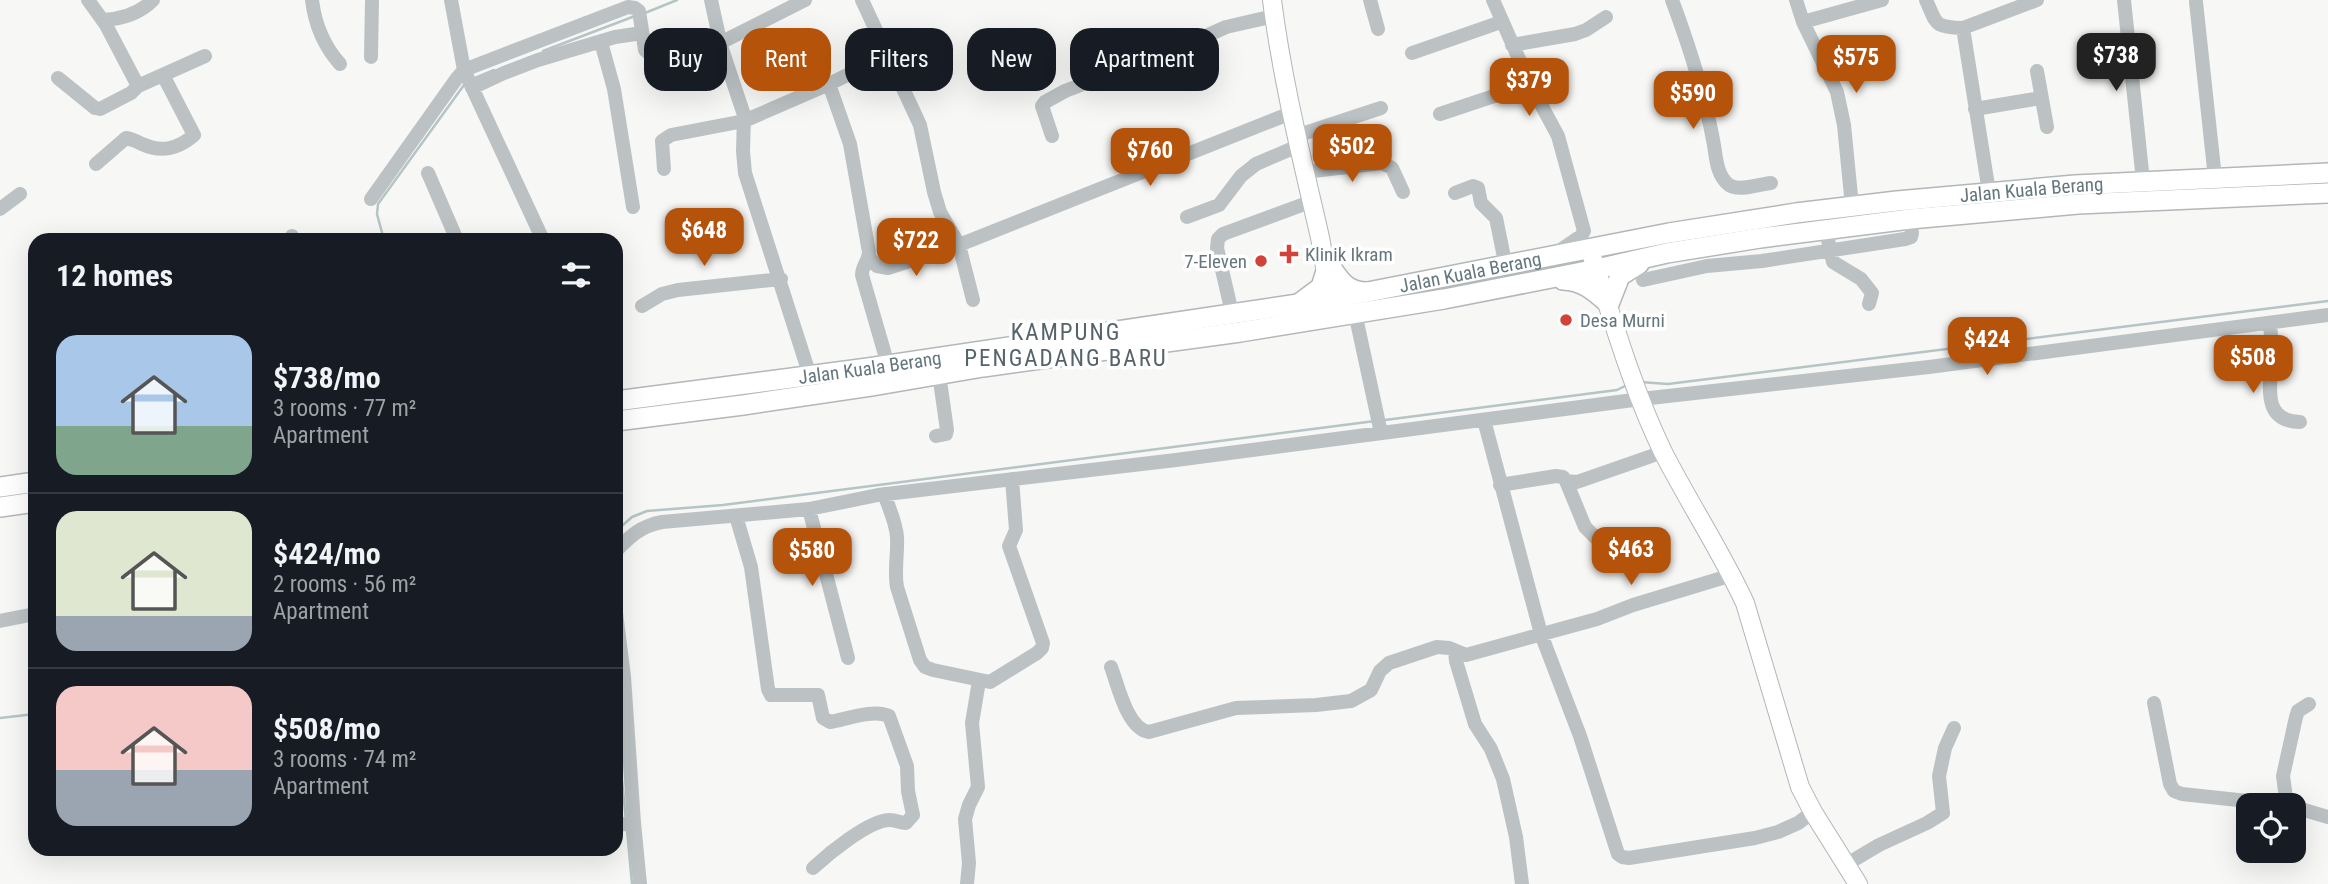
<!DOCTYPE html>
<meta charset="utf-8">
<style>
body{margin:0;font-family:"Roboto Condensed",sans-serif;background:#20242c;color:#f1f3f6;height:100vh;display:flex;flex-direction:column;font-size:26px;white-space:nowrap}
*{box-sizing:border-box;margin:0}
p{font-size:23px;color:#9ea1a6}
.icon{flex:none;width:38px;height:38px;fill:none;stroke:currentColor;stroke-width:2;stroke-linecap:round;stroke-linejoin:round}
.map{position:relative;flex:1;overflow:hidden}
.side{position:absolute;left:28px;top:233px;width:595px;height:623px;display:flex;flex-direction:column;background:#171b24;border-radius:21px;box-shadow:0 7px 28px #0002}
.side>*{flex:none}
.guide{position:absolute;left:644px;top:28px;width:665px;height:63px;display:flex;gap:14px}
.buttons{position:absolute;left:2236px;top:793px;display:grid;gap:14px}
.buttons a{display:grid;place-items:center;width:70px;height:70px;border-radius:14px;background:#171b24;box-shadow:0 7px 28px #0002;font-size:35px}
.price{position:absolute;translate:-50% -60px;padding:0 16px;border-radius:14px;background:#b45309;color:#fff;font-size:23px;line-height:46px;filter:drop-shadow(0 2px 4px #0008)}
.price::after{content:'';position:absolute;left:50%;top:42px;width:21px;height:16px;margin-left:-10px;background:inherit;clip-path:polygon(0 0,100% 0,50% 100%)}
.price.active{background:#222;color:#fff}
ul{padding:0;list-style:none}
li{display:flex;align-items:center;gap:21px;height:175px;padding:0 28px}
li+li{border-top:2px solid #363941}
li span{display:grid;place-items:center;flex:none;width:196px;height:140px;border-radius:21px;color:#555}
li>.icon{margin-inline-start:auto}
span .icon{width:84px;height:84px;fill:#fffc;stroke-width:1}
li b{font-size:30px}
h2{display:flex;justify-content:space-between;align-items:center;height:84px;padding:0 28px;font-size:30px}
.pill{padding:0 24px;border-radius:21px;background:#171b24;box-shadow:0 7px 28px #0002;font-size:24px;line-height:63px}
.pill.active{background:#b45309;color:#fff}
.map>svg:first-child{display:block}
.lines{fill:none;stroke-linecap:round;stroke-linejoin:round}
.stream{stroke:#b5c4c5;stroke-width:2.5}
.major-casing{stroke:#b0b6b9;stroke-width:20}
.highway-casing{stroke:#b2b7b9;stroke-width:22}
.minor{stroke:#bcc2c4;stroke-width:14}
.major{stroke:#fff;stroke-width:18}
.highway{stroke:#fff;stroke-width:19}
.poi-dot{fill:#d34239;stroke:#fff;stroke-width:2.5}
.labels{text-anchor:middle;stroke-width:7;stroke-linejoin:round;paint-order:stroke}
.street-label{font-size:19px;fill:#65777d;stroke:#fff}
.poi-label{font-size:19px;fill:#65777d;stroke:#fff;text-anchor:start}
.quarter-label{font-size:23px;letter-spacing:2px;fill:#566469;stroke:#fff}
</style>
<div class="map">
<svg width="2328" height="884" viewBox="0 0 2328 884">
<rect width="100%" height="100%" fill="#f7f7f5"/>
<g class="lines">
<path class="stream" d="M645,13l32,-13
M543,51l92,-35
M475,78l19,-8
M384,240l-7,-26 1,-10 86,-119
M1640,382l28,2 660,-83
M1385,420l232,-30 10,-5
M616,531l16,-14 15,-6 76,-6 652,-84
M0,718l35,-4
M616,722l10,98
M627,830l5,54"/>
<g class="major-casing">
<path id="major" d="M1272,0c10,79 29,155 47,233 4,17 5,35 10,53
M1590,250c22,67 42,138 73,202 26,51 58,99 82,151l55,184 13,25 45,72"/>
</g>
<g class="highway-casing">
<g id="highway">
<path d="M1333,270c9,14 17,22 34,22"/>
<path d="M1563,280c21,1 31,11 46,24l11,-28 19,-12"/>
<path d="M1301,302l20,-15 4,-13"/>
<path id="s1" d="M616,401l252,-33 464,-69 337,-66 127,-20 101,-12 178,-16 253,-12"/>
<path d="M616,421l127,-16 128,-19 112,-19 257,-35 204,-33 153,-30 70,-16 93,-15 150,-19 168,-15 250,-11"/>
<path d="M0,487l35,-5"/>
<path d="M0,507l35,-5"/>
</g>
</g>
<path class="minor" d="M312,0c3,25 11,45 28,64
M451,0l13,70 164,-63 7,1 4,3 6,39 8,7h12l53,-24
M711,0l9,41
M805,0l-85,43 24,72 -1,36 2,22 65,203
M862,0l58,125 14,67 6,20 19,33 332,-132
M1370,0l8,29
M1493,0l37,84 28,52 26,95 -3,5 -22,15
M1672,0c18,48 33,95 42,145 2,13 3,31 15,40 10,7 30,-1 42,-2
M1796,0l7,22 34,70 7,33 8,81
M1926,0c11,24 7,27 37,28
M2124,0l19,181
M2196,2l19,176
M103,20c19,-1 36,-6 50,-20
M1803,22l79,-22
M601,42l13,47 19,118
M1512,45l63,-11 11,-4 20,-13
M1412,53l89,-31
M371,57l1,-57
M464,70l79,170
M2037,71l10,56
M58,78l37,30 5,1 31,-16 7,-7 -32,-61 -18,-25
M829,84l21,60 19,108c0,9 -7,13 -7,23l26,90
M138,86l67,-30
M472,88l32,-15 34,-13 77,-23 27,-4
M1975,109l66,-11
M1440,114l90,-30
M1052,136l-10,-30 3,-4 20,-11 130,-50 31,-14 48,-11
M1296,136l85,-28
M96,164l30,-26c6,1 10,3 16,6 20,9 36,5 52,-9l-31,-60
M664,169l-2,-28 9,-6 73,-14 85,-37 59,-29
M1304,172l78,-9 10,5 11,24
M428,173l29,67
M1989,192l-26,-164 74,-28
M1455,193l18,-7 5,2 3,15 15,15 10,49
M371,199l86,-121 7,-8
M0,209l20,-15
M1187,217l32,-12 22,-29 15,-12 42,-18
M292,236v4
M1828,240l5,22 28,17 11,14 -3,11
M869,257l8,9 11,2 71,-23 14,55
M1643,280l64,-14 55,-5 143,-22 6,-2 1,-4 -2,-14
M642,306l20,-12 16,-4 103,-11
M1232,313l-15,-65 1,-9 5,-5 87,-32
M1357,322l24,111
M2270,323c1,15 3,31 1,45 -2,26 -5,53 29,54
M1484,420l57,214 39,102 38,118 4,3 7,1 126,-20 23,-6 20,-9 15,-11
M936,436l10,-2 1,-4 -8,-56
M1566,481l11,1 86,-30
M1500,485l56,-9 7,1 3,4 19,46 13,13
M884,494c5,14 12,28 13,43 1,16 -3,33 0,50l23,73 5,7 8,3 57,12 47,-29 5,-5 1,-5 -34,-97 7,-16 -4,-51
M809,509l39,149
M736,516l15,51 17,122 3,6h47l5,23 7,4c17,-3 43,-13 59,-6l18,50 1,25 5,24 -7,8c-6,0 -10,-3 -16,-3 -21,0 -62,34 -77,48
M616,551c14,-15 25,-25 46,-29l147,-13 69,-14 298,-35 465,-61 288,-32 399,-52
M616,613l8,64 10,146 6,61
M0,621l35,-7
M1455,652l1,9 19,63 16,25 12,30 13,58 6,47
M1111,667c7,18 16,62 38,65l87,-24 80,-3 35,-4 20,-11 9,-19 9,-8 48,-16 12,1 17,7 131,-36 36,-14 99,-30
M2154,703l16,81 4,7 8,3 103,11
M2287,805l-4,-29 13,-59 2,-6 11,-7
M2294,807l34,10
M616,825l18,-2
M1847,864l32,-19 48,-22 16,-10 -4,-37 6,-28 9,-20
M967,884l2,-21 -4,-44 4,-14 9,-18 -6,-64 7,-42"/>
<use href="#major" class="major"/>
<use href="#highway" class="highway"/>
</g>
<g class="poi-dot">
<path d="M1285.5 243.5h7v7h7v7h-7v7h-7v-7h-7v-7h7z"/>
<circle cx="1261" cy="261" r="7"/>
<circle cx="1566" cy="320" r="7"/>
</g>
<g class="labels">
<g class="street-label">
<text dy="7" stroke="none"><textPath href="#s1" startOffset="1432">Jalan Kuala Berang</textPath></text>
<text dy="7" stroke="none"><textPath href="#s1" startOffset="864">Jalan Kuala Berang</textPath></text>
<text dy="7" stroke="none"><textPath href="#s1" startOffset="256">Jalan Kuala Berang</textPath></text>
</g>
<g class="poi-label">
<text x="1305" y="261">Klinik Ikram</text>
<text x="1247" y="268" text-anchor="end">7-Eleven</text>
<text x="1580" y="327">Desa Murni</text>
</g>
<g class="quarter-label">
<text x="1066" y="340">KAMPUNG<tspan x="1066" dy="26">PENGADANG BARU</tspan></text>
</g>
</g>
</svg>
<div class="buttons">
<a><svg class="icon" aria-label="locate" viewBox="0 0 24 24"><circle cx="12" cy="12" r="6"/><path d="M12 2v4M12 18v4M2 12h4M18 12h4"/></svg></a>
</div>
<b class="price active" style="left:2116px;top:93px">$738</b>
<b class="price" style="left:1856px;top:95px">$575</b>
<b class="price" style="left:1529px;top:118px">$379</b>
<b class="price" style="left:1693px;top:131px">$590</b>
<b class="price" style="left:1352px;top:184px">$502</b>
<b class="price" style="left:1150px;top:188px">$760</b>
<b class="price" style="left:704px;top:268px">$648</b>
<b class="price" style="left:916px;top:278px">$722</b>
<b class="price" style="left:1987px;top:377px">$424</b>
<b class="price" style="left:2253px;top:395px">$508</b>
<b class="price" style="left:1631px;top:587px">$463</b>
<b class="price" style="left:812px;top:588px">$580</b>
<div class="guide">
<a class="pill">Buy</a>
<a class="pill active">Rent</a>
<a class="pill">Filters</a>
<a class="pill">New</a>
<a class="pill">Apartment</a>
</div>
<section class="side">
<h2>12 homes<svg class="icon" aria-label="filters" viewBox="0 0 24 24"><path d="M4 7h16M4 17h16"/><circle cx="9" cy="7" r="2"/><circle cx="15" cy="17" r="2"/></svg></h2>
<ul>
<li><span style="background:linear-gradient(#a9c7e8 65%,#7fa58c 0)"><svg class="icon" aria-label="home" viewBox="0 0 24 24"><path d="M3 11l9-7 9 7M6 9v11h12V9"/></svg></span><div><b>$738/mo</b><p>3 rooms · 77 m²</p><p>Apartment</p></div></li>
<li><span style="background:linear-gradient(#dfe7d0 75%,#9aa5b1 0)"><svg class="icon" aria-label="home" viewBox="0 0 24 24"><path d="M3 11l9-7 9 7M6 9v11h12V9"/></svg></span><div><b>$424/mo</b><p>2 rooms · 56 m²</p><p>Apartment</p></div></li>
<li><span style="background:linear-gradient(#f6c9c9 60%,#9aa5b1 0)"><svg class="icon" aria-label="home" viewBox="0 0 24 24"><path d="M3 11l9-7 9 7M6 9v11h12V9"/></svg></span><div><b>$508/mo</b><p>3 rooms · 74 m²</p><p>Apartment</p></div></li>
</ul>
</section>
</div>
